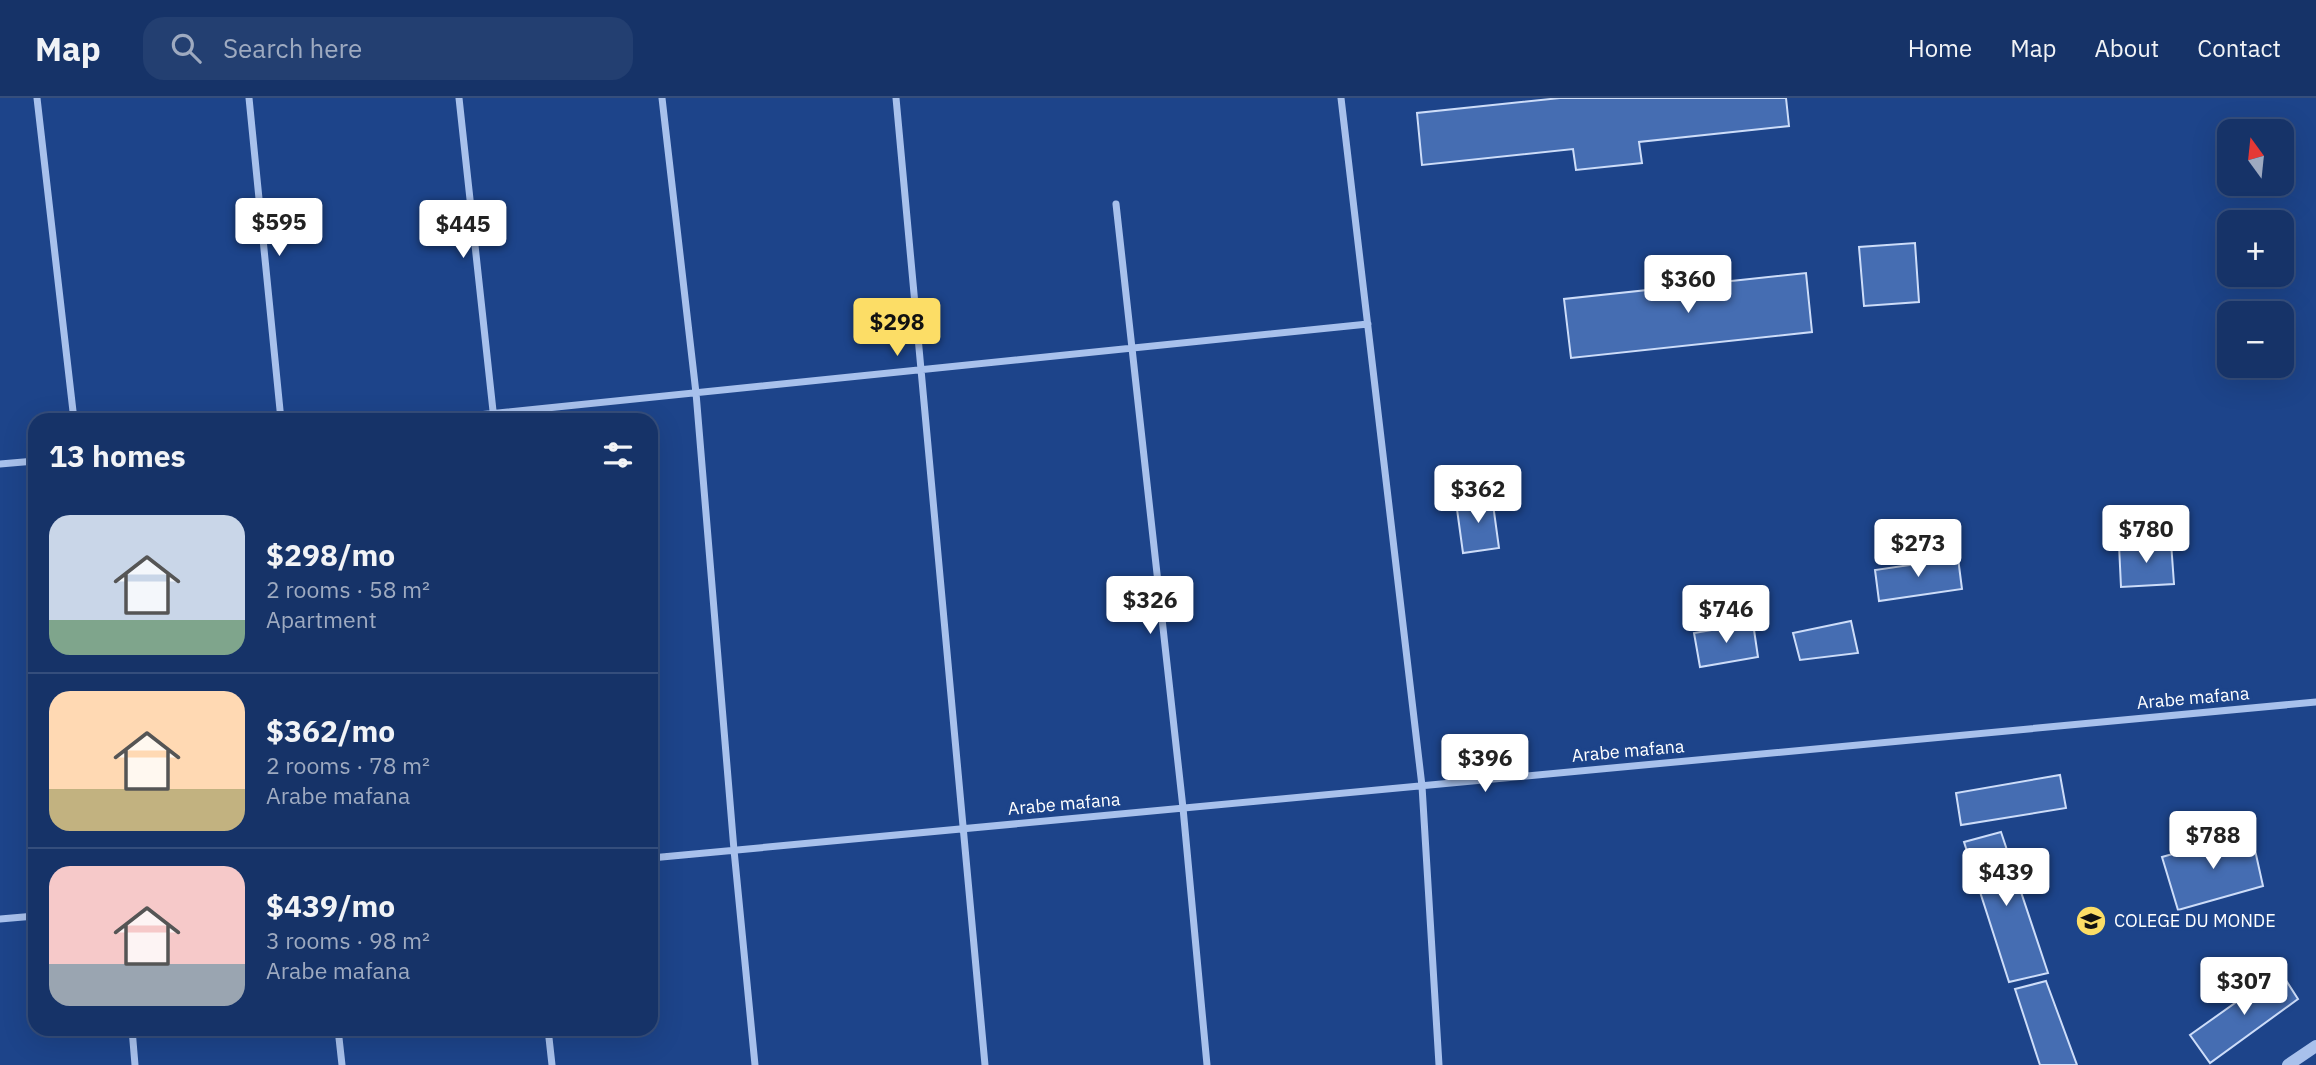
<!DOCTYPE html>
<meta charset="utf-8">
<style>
body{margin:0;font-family:"IBM Plex Sans",sans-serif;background:#233f71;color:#f1f3f6;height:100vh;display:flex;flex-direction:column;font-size:26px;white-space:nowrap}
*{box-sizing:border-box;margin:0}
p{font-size:23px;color:#9eaac0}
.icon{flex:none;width:38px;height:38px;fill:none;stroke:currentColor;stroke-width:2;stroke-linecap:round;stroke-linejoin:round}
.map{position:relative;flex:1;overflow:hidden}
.side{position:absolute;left:28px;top:315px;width:630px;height:623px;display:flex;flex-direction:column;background:#163368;border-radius:21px;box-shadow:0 7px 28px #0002,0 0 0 2px #354e7c}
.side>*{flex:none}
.needle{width:46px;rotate:345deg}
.buttons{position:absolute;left:2217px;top:21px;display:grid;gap:14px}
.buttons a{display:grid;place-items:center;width:77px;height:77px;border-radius:14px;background:#163368;box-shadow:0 7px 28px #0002,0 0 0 2px #354e7c;font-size:35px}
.price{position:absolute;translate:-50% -60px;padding:0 16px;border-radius:7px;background:#fff;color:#222;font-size:23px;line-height:46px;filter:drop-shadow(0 2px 4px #0008)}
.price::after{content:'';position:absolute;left:50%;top:42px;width:21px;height:16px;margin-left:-10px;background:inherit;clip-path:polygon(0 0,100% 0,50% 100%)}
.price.selected{background:#fcdd66;color:#111}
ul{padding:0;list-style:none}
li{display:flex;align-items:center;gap:21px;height:175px;padding:0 21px}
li+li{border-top:2px solid #354e7c}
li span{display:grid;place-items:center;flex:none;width:196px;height:140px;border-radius:21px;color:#555}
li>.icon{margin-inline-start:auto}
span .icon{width:84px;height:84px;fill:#fffc;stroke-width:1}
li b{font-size:30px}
h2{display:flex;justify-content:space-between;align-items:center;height:84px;padding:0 21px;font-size:30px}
header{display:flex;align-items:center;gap:42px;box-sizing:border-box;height:98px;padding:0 35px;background:#163368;border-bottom:2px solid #354e7c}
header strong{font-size:33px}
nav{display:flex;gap:38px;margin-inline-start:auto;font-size:24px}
.search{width:490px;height:63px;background:#233f71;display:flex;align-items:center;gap:18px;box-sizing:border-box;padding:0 24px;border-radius:21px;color:#9eaac0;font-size:26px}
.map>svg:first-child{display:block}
.building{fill:#456db2;stroke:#cdddf9;stroke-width:2}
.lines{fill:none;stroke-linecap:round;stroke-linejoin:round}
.minor{stroke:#a8c1ec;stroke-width:7}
.tertiary{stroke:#a8c1ec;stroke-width:12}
.labels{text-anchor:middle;stroke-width:7;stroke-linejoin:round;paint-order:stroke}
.street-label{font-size:18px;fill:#fff;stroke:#1d448a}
.poi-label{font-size:18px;fill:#fff;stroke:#1d448a;text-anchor:start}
</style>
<header>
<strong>Map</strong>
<div class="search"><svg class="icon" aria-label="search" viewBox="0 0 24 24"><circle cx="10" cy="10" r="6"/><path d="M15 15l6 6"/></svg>Search here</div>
<nav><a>Home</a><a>Map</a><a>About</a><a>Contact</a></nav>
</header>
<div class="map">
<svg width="2316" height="967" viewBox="0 0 2316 967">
<rect width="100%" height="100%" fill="#1d448a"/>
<path class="building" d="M1560,0h226l3,28 -150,16 3,21 -66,7 -3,-21 -151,16 -5,-52z
M1915,145l4,59 -55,4 -5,-59z
M1806,175l6,59 -241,26 -7,-59z
M1492,399l7,51 -36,5 -7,-51z
M2171,444l3,42 -53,3 -2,-42z
M1958,460l4,31 -83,12 -4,-31z
M1851,523l7,32 -58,7 -7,-27z
M1753,525l5,34 -58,10 -6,-34z
M2060,677l6,33 -105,17 -5,-32z
M2001,734l47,141 -39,9 -45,-140z
M2251,734l12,54 -85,24 -16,-53z
M2280,873l18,28 -88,64 -20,-28z
M2046,883l31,84h-37l-25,-76z"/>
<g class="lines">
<path class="minor" d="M37,0l37,322
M249,0l32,322
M459,0l35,322
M662,0l34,295 38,457 21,215
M896,0l89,967
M1341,0l81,688 17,279
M1116,106l67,604 24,257
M429,322l939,-96
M0,366l35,-3
M651,760l1665,-156
M0,821l35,-3
M132,931l3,36
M338,931l4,36
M548,931l4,36"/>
<path class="tertiary" d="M2288,967l28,-19"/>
</g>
<defs>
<g id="school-disc" transform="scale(1.575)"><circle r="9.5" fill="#fcdd66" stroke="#1d448a"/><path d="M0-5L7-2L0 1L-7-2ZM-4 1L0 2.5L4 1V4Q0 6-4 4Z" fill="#111"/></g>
</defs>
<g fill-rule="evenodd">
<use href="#school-disc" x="2091" y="823"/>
</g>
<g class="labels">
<g class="street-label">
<text transform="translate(2193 600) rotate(-5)" y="6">Arabe mafana</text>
<text transform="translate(1628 653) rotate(-5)" y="6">Arabe mafana</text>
<text transform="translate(1064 706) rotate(-5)" y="6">Arabe mafana</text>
</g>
<g class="poi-label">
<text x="2114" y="829">COLEGE DU MONDE</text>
</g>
</g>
</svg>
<div class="buttons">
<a><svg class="needle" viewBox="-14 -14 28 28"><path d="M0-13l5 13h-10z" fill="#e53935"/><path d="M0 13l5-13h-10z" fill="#9eaac0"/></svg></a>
<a>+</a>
<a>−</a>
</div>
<b class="price" style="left:279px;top:160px">$595</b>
<b class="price" style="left:463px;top:162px">$445</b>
<b class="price" style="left:1688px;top:217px">$360</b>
<b class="price selected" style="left:897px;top:260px">$298</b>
<b class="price" style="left:1478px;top:427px">$362</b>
<b class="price" style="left:2146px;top:467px">$780</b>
<b class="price" style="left:1918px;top:481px">$273</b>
<b class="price" style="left:1150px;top:538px">$326</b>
<b class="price" style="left:1726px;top:547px">$746</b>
<b class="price" style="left:1485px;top:696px">$396</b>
<b class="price" style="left:2213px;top:773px">$788</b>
<b class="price" style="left:2006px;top:810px">$439</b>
<b class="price" style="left:2244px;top:919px">$307</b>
<section class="side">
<h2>13 homes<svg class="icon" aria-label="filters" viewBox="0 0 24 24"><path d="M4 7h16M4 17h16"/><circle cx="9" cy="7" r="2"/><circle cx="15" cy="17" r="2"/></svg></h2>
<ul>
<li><span style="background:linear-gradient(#c9d6e8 75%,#7fa58c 0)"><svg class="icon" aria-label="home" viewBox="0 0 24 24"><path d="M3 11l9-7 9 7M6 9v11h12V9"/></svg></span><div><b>$298/mo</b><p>2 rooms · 58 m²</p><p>Apartment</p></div></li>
<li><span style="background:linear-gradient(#ffd9b3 70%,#c2b280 0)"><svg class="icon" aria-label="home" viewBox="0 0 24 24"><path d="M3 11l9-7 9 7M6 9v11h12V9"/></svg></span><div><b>$362/mo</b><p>2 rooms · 78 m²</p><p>Arabe mafana</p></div></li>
<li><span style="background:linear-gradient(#f6c9c9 70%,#9aa5b1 0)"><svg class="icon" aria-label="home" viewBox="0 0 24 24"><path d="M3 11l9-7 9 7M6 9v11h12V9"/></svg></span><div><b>$439/mo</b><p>3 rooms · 98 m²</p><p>Arabe mafana</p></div></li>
</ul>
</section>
</div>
